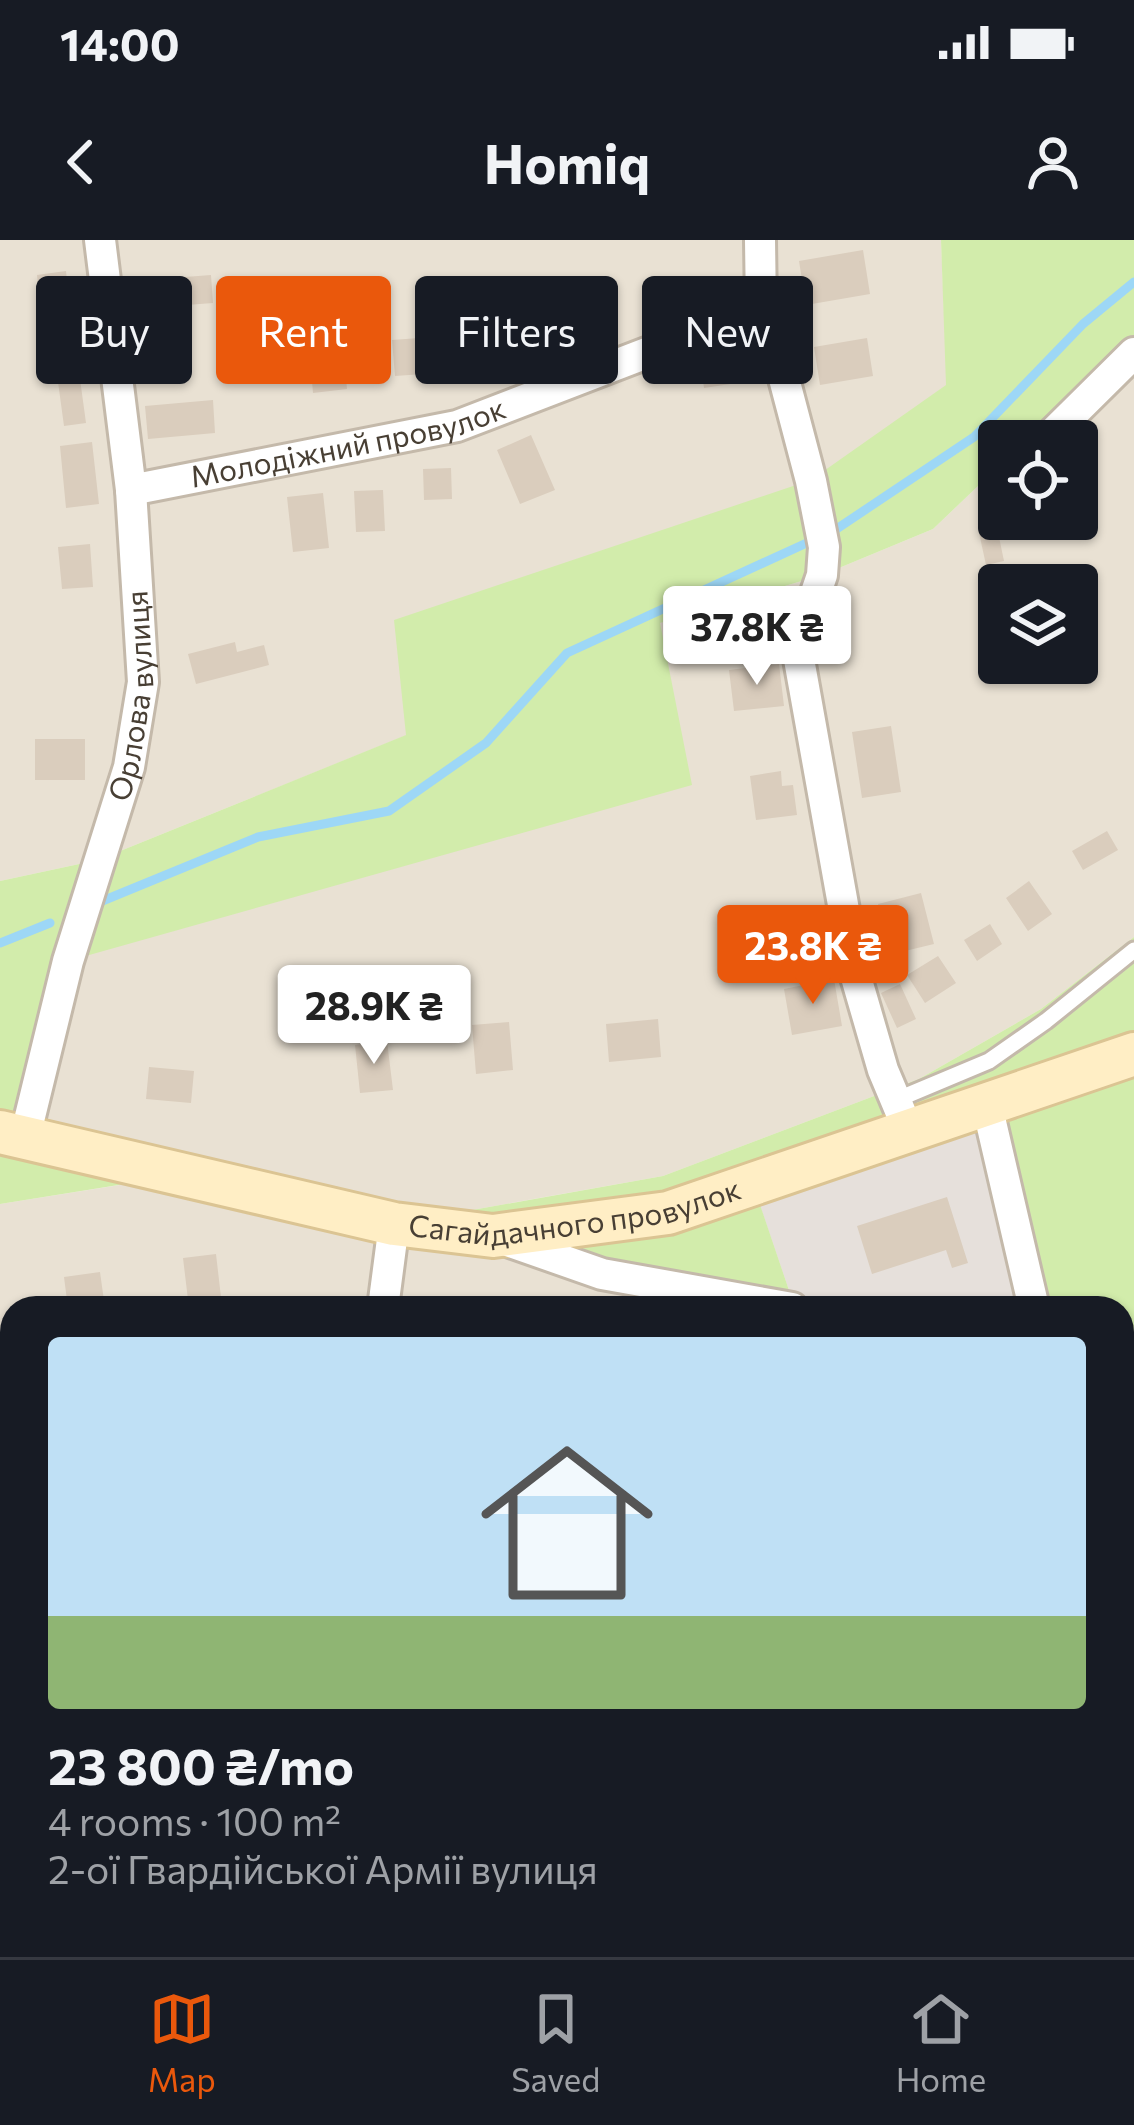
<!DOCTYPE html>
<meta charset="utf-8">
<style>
body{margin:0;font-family:Commissioner,sans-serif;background:#242831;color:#f1f3f6;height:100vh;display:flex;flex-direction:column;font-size:45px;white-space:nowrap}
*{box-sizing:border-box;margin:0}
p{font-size:39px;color:#9ea1a6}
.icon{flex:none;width:66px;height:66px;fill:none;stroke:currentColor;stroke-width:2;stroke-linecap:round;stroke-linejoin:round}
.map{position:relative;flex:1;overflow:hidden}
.side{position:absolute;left:0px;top:1056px;width:1134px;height:663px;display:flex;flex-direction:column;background:#171b24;border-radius:36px 36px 0 0;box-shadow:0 3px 9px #0004}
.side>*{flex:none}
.top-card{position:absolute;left:36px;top:36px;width:1062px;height:108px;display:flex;gap:24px}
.controls{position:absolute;left:978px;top:180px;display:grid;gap:24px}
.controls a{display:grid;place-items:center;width:120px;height:120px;border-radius:12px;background:#171b24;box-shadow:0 3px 9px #0004;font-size:60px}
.price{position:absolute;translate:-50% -102px;padding:0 27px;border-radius:12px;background:#fff;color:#222;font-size:39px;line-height:78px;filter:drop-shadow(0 3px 6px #0008)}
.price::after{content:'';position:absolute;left:50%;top:72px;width:36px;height:27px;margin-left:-18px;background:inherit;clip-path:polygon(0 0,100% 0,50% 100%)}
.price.on{background:#ea580c;color:#fff}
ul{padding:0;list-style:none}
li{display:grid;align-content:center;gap:24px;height:636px;padding:0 48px}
li span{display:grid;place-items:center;height:372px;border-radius:12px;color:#555}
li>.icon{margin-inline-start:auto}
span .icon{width:216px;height:216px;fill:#fffc;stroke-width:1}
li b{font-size:51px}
.tag{padding:0 42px;border-radius:12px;background:#171b24;box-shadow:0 3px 9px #0004;font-size:42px;line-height:108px}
.tag.on{background:#ea580c;color:#fff}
.status{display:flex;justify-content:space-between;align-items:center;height:84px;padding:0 60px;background:#171b24;direction:ltr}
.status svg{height:33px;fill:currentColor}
header{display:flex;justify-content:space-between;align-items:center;height:156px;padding:0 48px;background:#171b24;font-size:54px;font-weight:700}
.tabs{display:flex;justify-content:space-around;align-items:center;height:168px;border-top:3px solid #363941;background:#171b24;font-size:33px;color:#9ea1a6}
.tabs a{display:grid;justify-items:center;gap:6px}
.tabs .on{color:#ea580c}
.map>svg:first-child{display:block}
.residential{fill:#e9e1d3;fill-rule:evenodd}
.industrial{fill:#e6e0db}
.green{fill:#d2ecab}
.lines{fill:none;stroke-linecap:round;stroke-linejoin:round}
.stream{stroke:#9dd7f6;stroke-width:9}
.building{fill:#dacdbd}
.lane-casing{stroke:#c4b9aa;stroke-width:21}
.street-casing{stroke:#c4b9aa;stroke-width:36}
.secondary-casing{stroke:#dbc493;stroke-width:48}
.lane{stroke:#fff;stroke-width:15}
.street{stroke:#fff;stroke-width:30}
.secondary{stroke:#ffeec5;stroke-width:42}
.labels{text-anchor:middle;stroke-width:9;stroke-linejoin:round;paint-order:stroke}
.street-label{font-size:30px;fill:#483f34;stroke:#fff}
</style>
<div class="status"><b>14:00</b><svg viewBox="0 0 49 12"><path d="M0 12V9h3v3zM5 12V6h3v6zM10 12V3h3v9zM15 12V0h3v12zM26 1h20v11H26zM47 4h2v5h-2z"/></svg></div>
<header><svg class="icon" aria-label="back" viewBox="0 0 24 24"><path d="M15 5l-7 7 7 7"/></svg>Homiq<svg class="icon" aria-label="person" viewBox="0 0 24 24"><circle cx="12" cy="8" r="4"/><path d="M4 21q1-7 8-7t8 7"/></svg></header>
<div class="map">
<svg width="1134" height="1717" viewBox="0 0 1134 1717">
<rect width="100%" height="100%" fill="#f4efe6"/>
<path class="residential" d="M0,0h941l6,145 -136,96 -404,254 -309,125 -98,21z
M1134,101v596l-93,72 -122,70 -256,97 -264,47 393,85h-780v639h1110v-282l12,54v238h-1134v-753l183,-29 -158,-38 43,-176 591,-338 163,-48 111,-46 66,-63v53h78v-78h-52zM999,345h78v78h-78z"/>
<path class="industrial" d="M987,865l47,203h-239l-42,-123z"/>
<path class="green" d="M941,0h193v101l-109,100h-26v25l-66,63 -111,46 -162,48 32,162 -624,176 -43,176 162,37 -187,30v-323l98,-21 308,-125 -12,-115 417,-140 135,-95z
M1134,697v722l-12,4v-355h-88l-48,-203 -233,79 42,124 -401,-84 269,-48 256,-97 122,-70z"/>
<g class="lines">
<path class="stream" d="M835,290l139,-93 109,-113 51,-42
M95,664l163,-67 131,-26 97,-68 81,-90 244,-112
M0,703l50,-20"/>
</g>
<path class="building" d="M863,10l7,44 -64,11 -7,-44z
M66,31l7,66 -29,3 -7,-65z
M211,35l2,28 -39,3 -2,-28z
M549,68l7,37 -52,10 -7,-38z
M419,98l4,36 -28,2 -3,-36z
M867,98l6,38 -53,9 -6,-38z
M343,102l4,47 -34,4 -4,-47z
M732,107l5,36 -33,5 -5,-37z
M80,139l6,44 -22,3 -6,-44z
M213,160l2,33 -67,6 -3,-33z
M531,195l24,55 -35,14 -23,-54z
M92,202l7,62 -33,4 -6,-62z
M1077,222l17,49 -17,5z
M451,228l1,31 -28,1 -1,-31z
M383,250l2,41 -29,1 -2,-41z
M323,253l6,55 -36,4 -6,-55z
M999,261v18h13l-13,18 5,24 -18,4 -8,-37z
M90,304l3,43 -31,2 -4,-42z
M1050,336l2,9h-33v-2z
M780,377l5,34 -50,8 -5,-35z
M235,402l2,10 27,-7 5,20 -73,19 -8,-30z
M779,424l5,42 -50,5 -5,-41z
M891,486l10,66 -39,6 -10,-66z
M35,499h50v41h-50z
M781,531l1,15 11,-1 4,30 -41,5 -6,-44z
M1107,591l11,19 -35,20 -11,-19z
M1029,641l23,33 -24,17 -22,-33z
M921,653l13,51 -29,7 -2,-8 -14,4 -11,-43z
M990,684l12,20 -25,17 -13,-21z
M938,716l18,27 -31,20 -18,-28z
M834,739l8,47 -50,9 -8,-46z
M900,744l16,35 -19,9 -16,-35z
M658,779l3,38 -52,5 -3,-38z
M509,782l4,48 -37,4 -4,-49z
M387,801l6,49 -33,3 -5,-48z
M149,827l45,4 -3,32 -45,-4z
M947,957l21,66 -16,5 -6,-18 -74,24 -15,-48z
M216,1014l6,52 -33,2 -6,-50z
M100,1032l5,36h-37l-4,-31z
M569,1707h33l1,10h-61l-1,-6z
M882,1707h28l1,2 -28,6z
M1087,1707h28l2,10h-28z"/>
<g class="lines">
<g class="lane-casing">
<path id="lane" d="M896,860l93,-39 57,-40 88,-71"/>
</g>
<g class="street-casing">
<g id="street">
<path d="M760,0l1,69 16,43 34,129 13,66 -2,28 -25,73 59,329 27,93 26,62"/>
<path d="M1045,201l89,-88"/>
<path id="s1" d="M131,250l326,-64 304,-117"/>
<path d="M987,865l47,203"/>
<path id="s2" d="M25,897l43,-176 61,-194 14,-85 -12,-192 -31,-250"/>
<path d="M499,998l103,36 190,34"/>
<path d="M383,1068l11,-84"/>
<path d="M1122,1409l12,57"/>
<path d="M62,1707l3,10"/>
<path d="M487,1707l2,10"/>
</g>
</g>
<g class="secondary-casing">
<g id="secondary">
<path id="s3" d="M0,892l394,92 99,12 175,-23 466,-159"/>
</g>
</g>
<use href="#lane" class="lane"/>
<use href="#street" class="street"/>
<use href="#secondary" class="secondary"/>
</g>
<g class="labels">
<g class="street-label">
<text dy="10" stroke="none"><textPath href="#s1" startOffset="222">Молодіжний провулок</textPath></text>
<text dy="10" stroke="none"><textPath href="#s2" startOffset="456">Орлова вулиця</textPath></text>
<text dy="10" stroke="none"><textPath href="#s3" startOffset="588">Сагайдачного провулок</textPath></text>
</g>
</g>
</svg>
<div class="controls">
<a><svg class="icon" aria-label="locate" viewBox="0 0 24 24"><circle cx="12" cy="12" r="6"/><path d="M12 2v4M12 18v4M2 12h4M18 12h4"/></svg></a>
<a><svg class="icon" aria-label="layers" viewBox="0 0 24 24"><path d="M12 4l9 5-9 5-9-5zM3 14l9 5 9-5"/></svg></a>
</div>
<b class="price" style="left:757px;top:448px">37.8K ₴</b>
<b class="price on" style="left:813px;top:767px">23.8K ₴</b>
<b class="price" style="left:374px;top:827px">28.9K ₴</b>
<div class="top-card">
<a class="tag">Buy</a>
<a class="tag on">Rent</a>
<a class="tag">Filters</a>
<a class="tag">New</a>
</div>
<section class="side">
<ul>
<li><span style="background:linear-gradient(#bfe0f5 75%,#8fb573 0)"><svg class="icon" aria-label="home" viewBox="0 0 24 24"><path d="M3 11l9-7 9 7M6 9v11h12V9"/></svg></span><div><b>23 800 ₴/mo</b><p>4 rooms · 100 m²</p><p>2-ої Гвардійської Армії вулиця</p></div></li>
</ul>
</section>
</div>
<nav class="tabs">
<a class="on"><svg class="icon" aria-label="map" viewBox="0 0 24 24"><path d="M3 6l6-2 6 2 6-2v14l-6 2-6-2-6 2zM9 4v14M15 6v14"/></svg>Map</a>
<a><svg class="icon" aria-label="saved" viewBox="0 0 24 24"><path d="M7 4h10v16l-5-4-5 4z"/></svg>Saved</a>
<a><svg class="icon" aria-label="home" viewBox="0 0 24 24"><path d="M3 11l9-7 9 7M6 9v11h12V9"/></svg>Home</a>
</nav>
